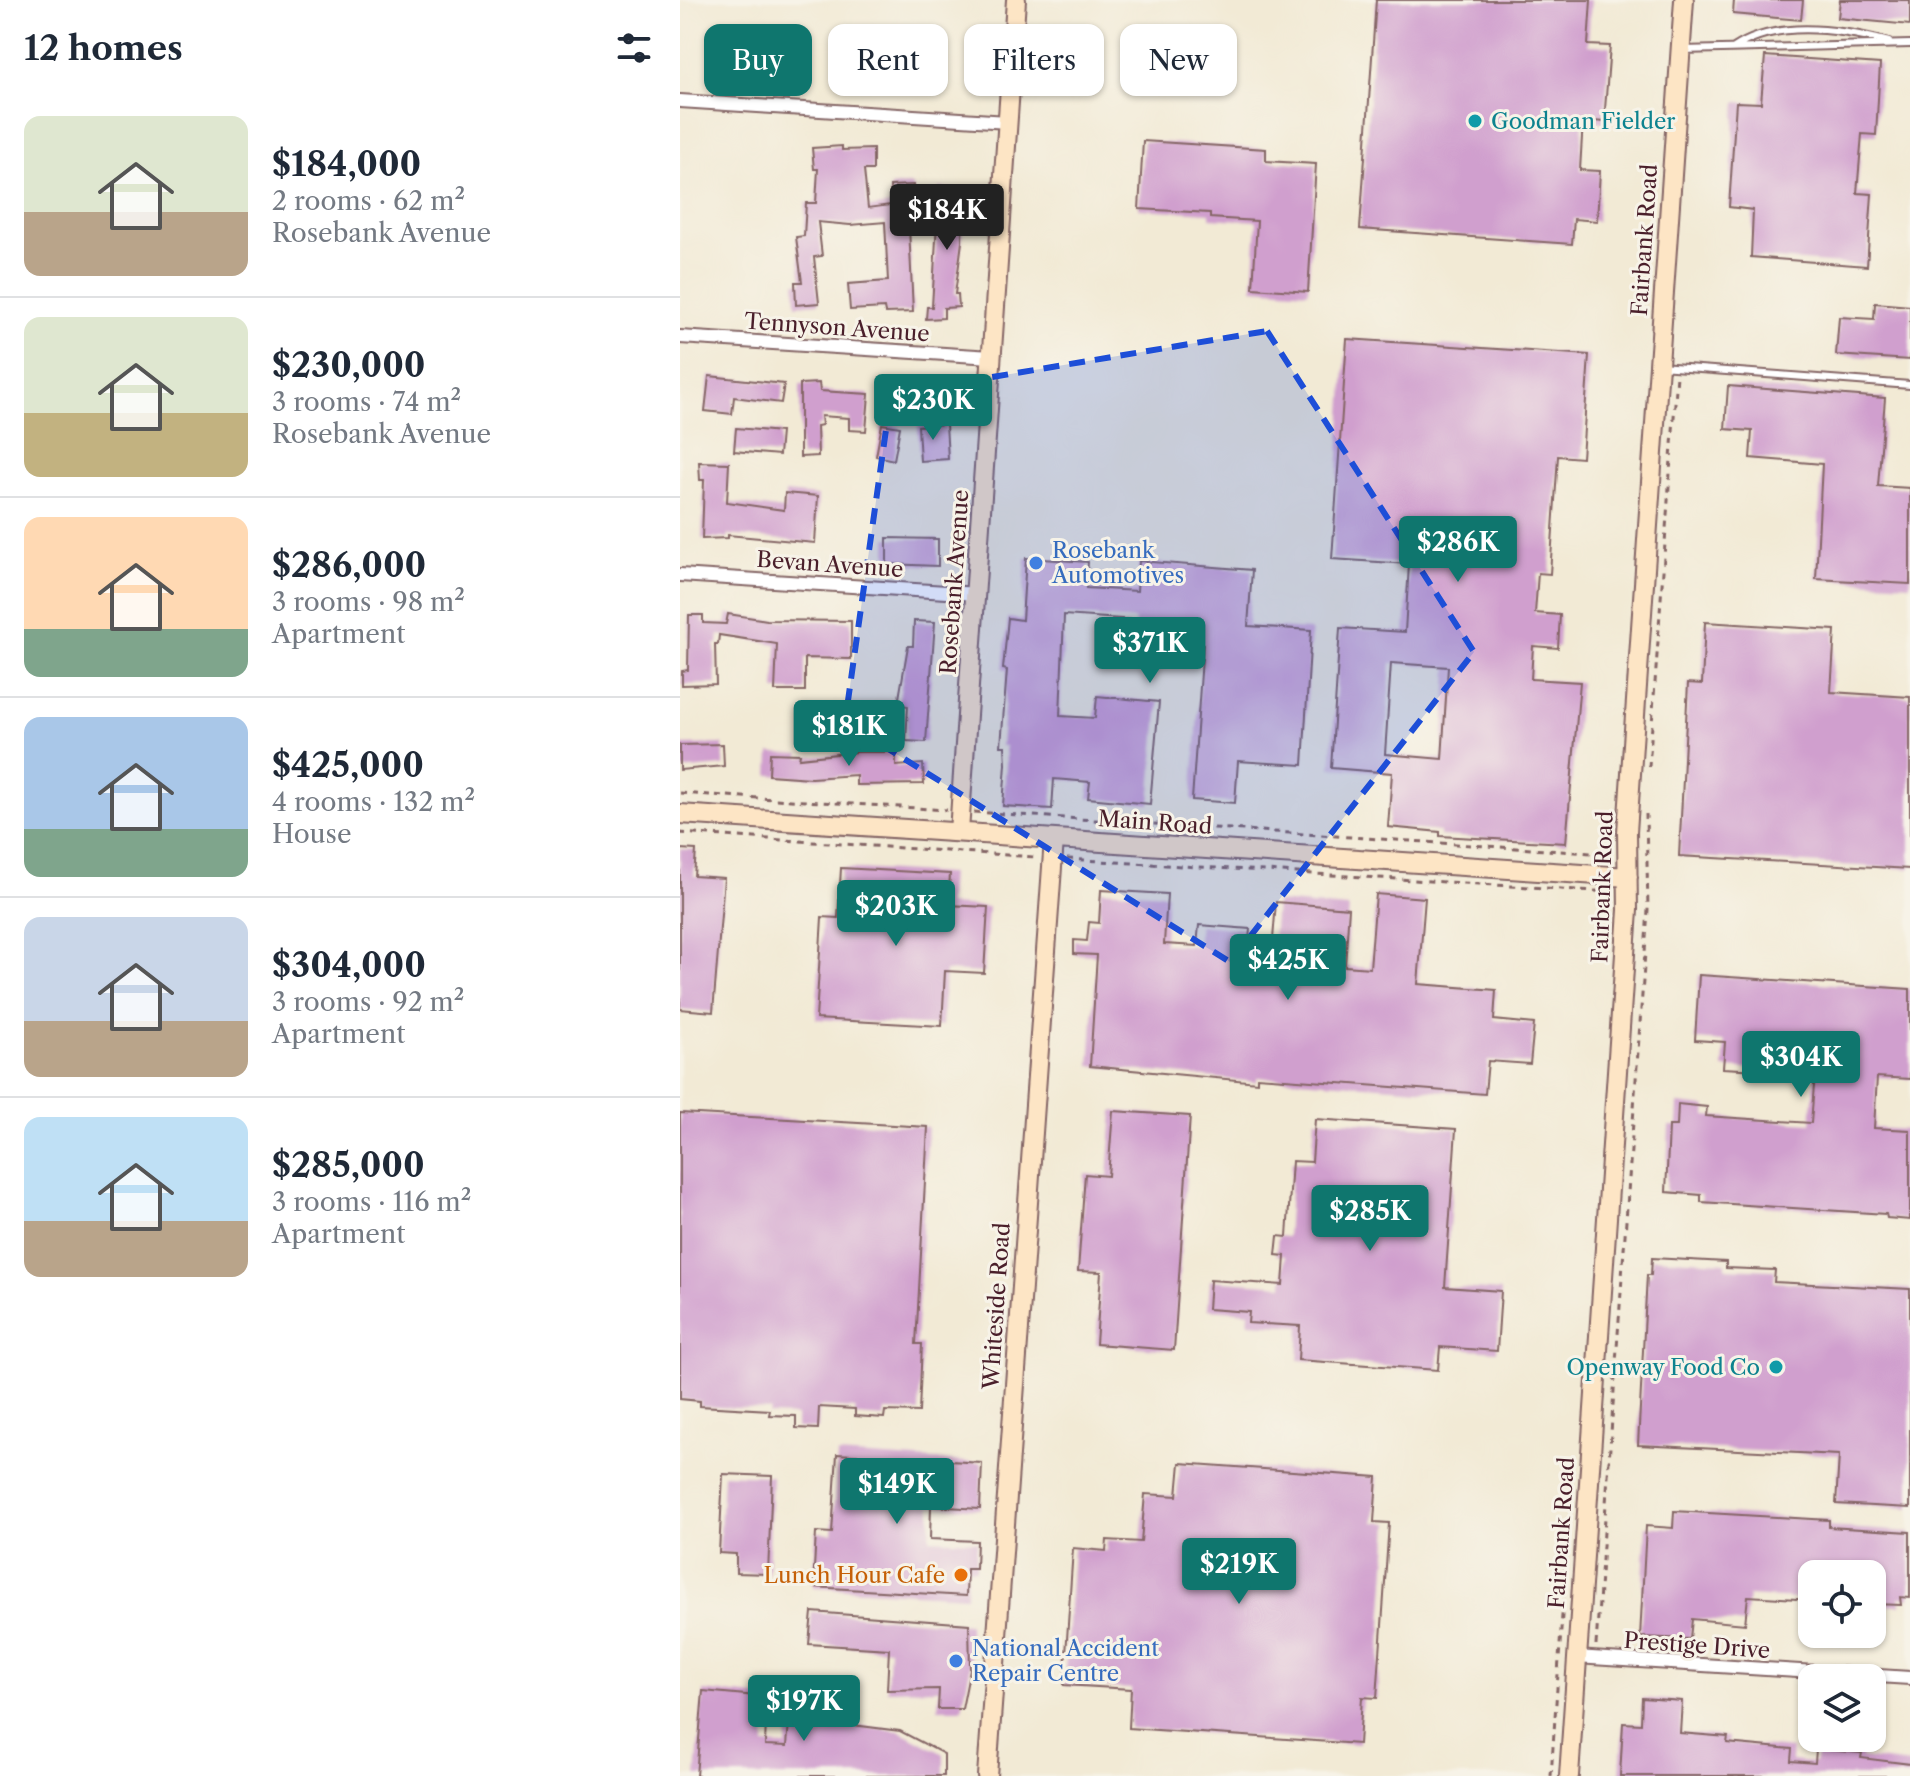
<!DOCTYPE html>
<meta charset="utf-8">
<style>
body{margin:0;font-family:"Libre Caslon Text",serif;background:#f2f2f3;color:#1f2937;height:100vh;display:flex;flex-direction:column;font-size:30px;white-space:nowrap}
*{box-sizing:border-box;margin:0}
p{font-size:26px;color:#747a83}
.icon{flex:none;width:44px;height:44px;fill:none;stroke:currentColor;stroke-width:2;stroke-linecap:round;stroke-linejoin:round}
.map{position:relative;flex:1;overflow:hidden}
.sheet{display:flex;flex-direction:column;background:#fff;width:680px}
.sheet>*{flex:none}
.hud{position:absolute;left:24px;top:24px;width:760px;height:72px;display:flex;gap:16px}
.buttons{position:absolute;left:1118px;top:1560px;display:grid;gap:16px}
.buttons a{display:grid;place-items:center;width:88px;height:88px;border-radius:16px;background:#fff;box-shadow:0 2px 6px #0004;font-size:40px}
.price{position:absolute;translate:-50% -68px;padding:0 18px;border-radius:8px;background:#0f766e;color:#fff;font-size:26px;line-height:52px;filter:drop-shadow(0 2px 4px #0008)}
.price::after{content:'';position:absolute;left:50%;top:48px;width:24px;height:18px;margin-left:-12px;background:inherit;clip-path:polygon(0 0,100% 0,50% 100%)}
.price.selected{background:#222;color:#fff}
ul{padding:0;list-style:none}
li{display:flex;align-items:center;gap:24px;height:200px;padding:0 24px}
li+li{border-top:2px solid #e0e1e3}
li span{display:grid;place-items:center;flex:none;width:224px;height:160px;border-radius:16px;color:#555}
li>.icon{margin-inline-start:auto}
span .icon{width:96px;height:96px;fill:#fffc;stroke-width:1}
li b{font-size:34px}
h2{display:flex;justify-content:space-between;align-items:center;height:96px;padding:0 24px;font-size:34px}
.tag{padding:0 28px;border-radius:16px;background:#fff;box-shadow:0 2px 6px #0004;font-size:28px;line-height:72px}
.tag.selected{background:#0f766e;color:#fff}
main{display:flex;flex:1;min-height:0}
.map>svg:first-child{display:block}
.building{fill:#d09fce;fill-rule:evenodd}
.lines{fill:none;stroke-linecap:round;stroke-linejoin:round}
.lane-casing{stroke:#856666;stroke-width:10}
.street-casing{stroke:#856666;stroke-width:16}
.secondary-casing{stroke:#856666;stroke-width:22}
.path{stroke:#856666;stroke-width:3;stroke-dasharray:6 6;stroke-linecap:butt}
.lane{stroke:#fff;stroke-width:6}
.street{stroke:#fff;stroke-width:12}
.secondary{stroke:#fde5c5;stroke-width:18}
.marked{fill:#1d4ed8;fill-opacity:0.2;stroke:#1d4ed8;stroke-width:6;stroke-dasharray:16 10;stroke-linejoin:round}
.culture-dot{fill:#0f9aa8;stroke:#f7f3e8;stroke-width:3}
.shop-dot{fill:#3f7fe0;stroke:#f7f3e8;stroke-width:3}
.food-dot{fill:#e8710a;stroke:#f7f3e8;stroke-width:3}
.labels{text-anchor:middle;stroke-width:6;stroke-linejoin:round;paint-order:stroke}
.culture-label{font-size:22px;fill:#0d838f;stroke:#f7f3e8;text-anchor:start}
.street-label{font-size:22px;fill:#4a1f2b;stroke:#f7f3e8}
.shop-label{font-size:22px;fill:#366cbe;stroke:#f7f3e8;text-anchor:start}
.food-label{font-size:22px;fill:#c56008;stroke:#f7f3e8;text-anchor:end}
</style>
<main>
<section class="sheet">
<h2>12 homes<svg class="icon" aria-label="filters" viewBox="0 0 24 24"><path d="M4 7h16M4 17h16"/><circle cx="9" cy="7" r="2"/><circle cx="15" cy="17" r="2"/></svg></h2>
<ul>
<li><span style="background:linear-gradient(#dfe7d0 60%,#b9a48a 0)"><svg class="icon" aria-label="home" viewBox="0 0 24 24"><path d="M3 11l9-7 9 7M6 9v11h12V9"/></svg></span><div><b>$184,000</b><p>2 rooms · 62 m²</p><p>Rosebank Avenue</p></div></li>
<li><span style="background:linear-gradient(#dfe7d0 60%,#c2b280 0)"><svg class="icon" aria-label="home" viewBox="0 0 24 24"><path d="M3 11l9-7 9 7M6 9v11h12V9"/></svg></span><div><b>$230,000</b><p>3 rooms · 74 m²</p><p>Rosebank Avenue</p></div></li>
<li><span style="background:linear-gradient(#ffd9b3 70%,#7fa58c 0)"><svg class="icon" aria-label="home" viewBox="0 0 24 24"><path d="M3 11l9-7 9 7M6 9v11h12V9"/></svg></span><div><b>$286,000</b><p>3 rooms · 98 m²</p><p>Apartment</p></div></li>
<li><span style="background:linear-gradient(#a9c7e8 70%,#7fa58c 0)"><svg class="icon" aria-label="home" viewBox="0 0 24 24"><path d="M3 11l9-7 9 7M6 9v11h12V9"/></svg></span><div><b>$425,000</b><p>4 rooms · 132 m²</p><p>House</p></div></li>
<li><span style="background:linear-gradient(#c9d6e8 65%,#b9a48a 0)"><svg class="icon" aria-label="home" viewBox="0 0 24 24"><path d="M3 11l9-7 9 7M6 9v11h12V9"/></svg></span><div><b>$304,000</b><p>3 rooms · 92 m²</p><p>Apartment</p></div></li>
<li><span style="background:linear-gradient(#bfe0f5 65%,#b9a48a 0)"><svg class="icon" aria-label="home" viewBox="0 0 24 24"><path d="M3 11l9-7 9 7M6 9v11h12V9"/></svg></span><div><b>$285,000</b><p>3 rooms · 116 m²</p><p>Apartment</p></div></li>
</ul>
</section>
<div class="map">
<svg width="1230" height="1776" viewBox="0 0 1230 1776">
<rect width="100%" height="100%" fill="#f7f3e8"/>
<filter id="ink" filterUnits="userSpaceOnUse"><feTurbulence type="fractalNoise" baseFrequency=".0125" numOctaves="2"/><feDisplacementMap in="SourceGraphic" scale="16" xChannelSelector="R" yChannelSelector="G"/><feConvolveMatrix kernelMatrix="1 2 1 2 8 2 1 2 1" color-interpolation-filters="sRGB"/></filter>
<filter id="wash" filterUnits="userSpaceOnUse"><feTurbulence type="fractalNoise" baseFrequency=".006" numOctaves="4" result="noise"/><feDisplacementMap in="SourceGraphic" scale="32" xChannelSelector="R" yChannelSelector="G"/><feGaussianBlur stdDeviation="1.8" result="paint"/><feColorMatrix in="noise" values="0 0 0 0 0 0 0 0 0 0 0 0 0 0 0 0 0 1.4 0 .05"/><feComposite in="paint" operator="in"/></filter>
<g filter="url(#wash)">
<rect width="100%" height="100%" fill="#f2ead5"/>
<g id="blocks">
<path class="building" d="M696,0h215l-3,45 22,1 -6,76 -21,-2 -3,50 20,1 -3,50 -23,-2 -2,25 -212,-15z
M1054,0h69l-2,20 -68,-6z
M1160,0h70v25l-72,-7z
M1085,56l115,8 -4,71 -14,-1 -5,59 15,1 -5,72 -116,-9 2,-47 -24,-3 7,-105 25,1z
M463,141l123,8v12l50,3 -8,128 -55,-4 4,-67 -47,-3v-5l-71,-4z
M162,146v4l31,-1v21h-9l4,38 23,-3 -1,-19 23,-1 2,42h-6l4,85 -28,1 -1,-5 -34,2 -2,-26 40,-3 -3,-59 -35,3 -32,-3 4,34 -8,1 5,46 -23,2 -1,-23h7l-6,-45 8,-1 2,-33h10l2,-34h-4l-2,-21z
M259,188l24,2 -1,52 -7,52h3l1,13 -15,1v10l-18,1 1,-12h5z
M1195,303l35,3v54l-74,-5 3,-38 35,2z
M667,339l242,16 -7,103 -24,-2 -8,118 -12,-1 -3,40 25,2 -2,33 -25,-2 -2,33 49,3 -14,161 -126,-7v-4l-52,-5 4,-54 -61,-5 9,-140 65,4 4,-68 -77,-5zM711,663l57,4 -6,92 -57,-5z
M29,376l75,8 -3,19 -47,-6 -2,17 -27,-3z
M139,383l1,8 49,3 -3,37 -17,-1v-12l-28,-2 1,9 -5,1 1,30 -18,1v-73z
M1048,386l157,12 -7,88 32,2v96l-94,-5 6,-115 -72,-6 2,-27 -27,-2z
M202,424l18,3 -6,33 -18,-4z
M266,424l2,35 -28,2 -2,-35z
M56,428l45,4 -2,23 -45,-4z
M19,462l30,1 -2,39 57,8 1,-17 33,3 -3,47 -87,-8v3l-26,1 2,-59h-4z
M207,538l51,1v27l-51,-2z
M346,558l62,4 -2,26 51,3 2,-30 113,9 -4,56 63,4 -8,135 -65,-4 -3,42 -43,-3 11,-156 -70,-4 2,-20 -71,-5 -4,101 35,2 2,-22 62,6 -9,102 -62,-6 2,-16 -36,-3 -2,30 -49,-3 3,-42 -1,-18h-4l6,-76 -4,-1 5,-51 14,2z
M48,614l39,6 84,1v38l-46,-1v33h-30l2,-47 -58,-9 -1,9h-3l1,40 -34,1v-14l6,-1 1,-55h14v8l23,1z
M234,621l21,1 -9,120 -20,-1 2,-35 -10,-2 10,-58h5z
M1025,622l130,8 -4,62 79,5v172l-231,-13 9,-173 14,1z
M43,744l1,22 -44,4v-25z
M176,752h40v14l27,-2 1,20 -68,1v-10l-45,3 -42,-3 1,-22 30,1 -1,4z
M0,849l16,1 -2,26 30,2 -11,134 -33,-3z
M161,868l109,6 -2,31 40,2 -4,66 -39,-2 -3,55 -126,-7 6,-102 16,1z
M421,890l66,4 -3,50 33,2 2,-21 51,4 -2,21 24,2 4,-50 73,6 -4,58 25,2 6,-74 49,4 -7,86 78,6 -2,30 40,4 -4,40 -42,-3 -3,33 -228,-17v5l-167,-16 7,-111 -23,-1v-14l13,1 2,-19 10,1z
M1019,975l211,14v90l-33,-2 -3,51 36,2v90l-23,-2 -1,-4 -185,-12v-7l-35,-3 3,-66h8l1,-22 29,3 -1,9 105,7 4,-50 -92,-5 2,-26 -30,-2z
M433,1111l77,5 -16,234 -78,-6 5,-72 -23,-1 7,-97 23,2z
M0,1113l248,14 -12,217h6l-3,68 -34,-1 -1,7 -29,-2v-7l-36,-2 -1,22 -22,-1v-12l-27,-1 1,-5 -70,-4v-5l-20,-2z
M635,1119l141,10 -11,158 56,4 -4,60 -57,-4 -2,23 -140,-10 2,-34 -52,-3 1,-11 -41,-3 2,-29 73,5 2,-29 -9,-1 2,-19 9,1 5,-76 20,1z
M972,1258l74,4v6l49,2 -1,12 136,7v219l-74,-4 3,-49 -201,-10 9,-170h4z
M157,1454l145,9 -2,46 -49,-3 -1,33 47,2 -1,28h-9l-1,27 -153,-9 3,-55 16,1z
M500,1463l197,14 -3,45 15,1 -12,175 -15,-1 -3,47 -230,-16 2,-39 -67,-4 9,-137 33,3 1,-11 34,2 4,-48 32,2z
M43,1474l49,2 -4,98 -32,-1v-19l-17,-1z
M994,1511l155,9v7l81,5v66l-10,-1 1,8 -29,-1v-30h-60v26l-64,-4 -3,28 -53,-5 -2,20 -50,-2 6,-111 27,2z
M132,1612l157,12 1,45 -8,40h-24l1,-20 -52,1 2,-41 -80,-5z
M23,1691l64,6 -2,48 22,1 4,-49 54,3v24l55,7 44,23v22h-248z
M962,1698l40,3 -2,32 48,4 -1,6 65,6 -1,12 24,2 1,-14 46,4 -1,5 49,6v12h-290l3,-53 18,1z"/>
</g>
</g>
<g filter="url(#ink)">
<use href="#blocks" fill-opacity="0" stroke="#856666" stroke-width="2"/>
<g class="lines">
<g class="lane-casing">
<path id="lane" d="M1054,48c43,-29 107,-19 155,-6
M1002,50l228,-6
M980,366l250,19"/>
</g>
<g class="street-casing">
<path id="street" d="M0,101l328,21
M0,337l312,20
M0,575l298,19
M896,1657l334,21"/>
</g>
<g class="secondary-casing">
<path id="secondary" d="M0,814l948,63
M279,832l57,-832
M307,1776l67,-937
M889,1776l59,-866 -1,-78 57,-832"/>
</g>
<path class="path" d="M969,767l28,-392
M0,793l267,17
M294,812l632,42 1,7
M0,833l355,24
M387,859l544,33
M916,1645l52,-735 -2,-96
M871,1776l15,-219"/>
<use href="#lane" class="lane"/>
<use href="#street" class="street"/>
<use href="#secondary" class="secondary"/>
</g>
</g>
<path class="marked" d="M587,331l207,321 -244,310 -385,-240 46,-328z"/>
<g class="culture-dot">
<circle cx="795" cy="121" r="8"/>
<circle cx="1096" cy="1367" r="8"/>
</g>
<g class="shop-dot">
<circle cx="356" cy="563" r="8"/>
<circle cx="276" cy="1661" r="8"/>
</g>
<circle class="food-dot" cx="281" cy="1575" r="8"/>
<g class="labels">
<g class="culture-label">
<text x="811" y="129">Goodman Fielder</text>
<text x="1080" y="1375" text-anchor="end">Openway Food Co</text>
</g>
<g class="street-label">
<text transform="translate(964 240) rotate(-86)" y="8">Fairbank Road</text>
<text transform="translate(157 327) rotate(4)" y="8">Tennyson Avenue</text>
<text transform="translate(150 564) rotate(4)" y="8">Bevan Avenue</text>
<text transform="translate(274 582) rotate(-86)" y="8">Rosebank Avenue</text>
<text transform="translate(475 822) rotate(4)" y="8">Main Road</text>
<text transform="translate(922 887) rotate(-88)" y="8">Fairbank Road</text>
<text transform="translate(316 1306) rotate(-86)" y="8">Whiteside Road</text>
<text transform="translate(881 1533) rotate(-86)" y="8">Fairbank Road</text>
<text transform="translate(1017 1645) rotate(4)" y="8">Prestige Drive</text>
</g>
<g class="shop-label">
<text x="372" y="558">Rosebank<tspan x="372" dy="25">Automotives</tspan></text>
<text x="292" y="1656">National Accident<tspan x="292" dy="25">Repair Centre</tspan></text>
</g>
<g class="food-label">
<text x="265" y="1583">Lunch Hour Cafe</text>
</g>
</g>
</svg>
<div class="buttons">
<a><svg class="icon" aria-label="locate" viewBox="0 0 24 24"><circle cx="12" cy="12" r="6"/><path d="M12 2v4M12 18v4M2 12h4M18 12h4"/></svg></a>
<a><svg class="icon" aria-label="layers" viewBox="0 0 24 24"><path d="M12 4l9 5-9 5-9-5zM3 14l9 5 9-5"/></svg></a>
</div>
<b class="price selected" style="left:267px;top:252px">$184K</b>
<b class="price" style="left:253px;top:442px">$230K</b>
<b class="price" style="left:778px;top:584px">$286K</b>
<b class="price" style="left:470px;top:685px">$371K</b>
<b class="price" style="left:169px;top:768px">$181K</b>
<b class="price" style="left:216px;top:948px">$203K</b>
<b class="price" style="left:608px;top:1002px">$425K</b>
<b class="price" style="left:1121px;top:1099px">$304K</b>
<b class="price" style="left:690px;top:1253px">$285K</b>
<b class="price" style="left:217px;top:1526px">$149K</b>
<b class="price" style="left:559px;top:1606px">$219K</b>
<b class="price" style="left:124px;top:1743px">$197K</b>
<div class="hud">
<a class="tag selected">Buy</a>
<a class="tag">Rent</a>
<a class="tag">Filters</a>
<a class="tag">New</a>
</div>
</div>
</main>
